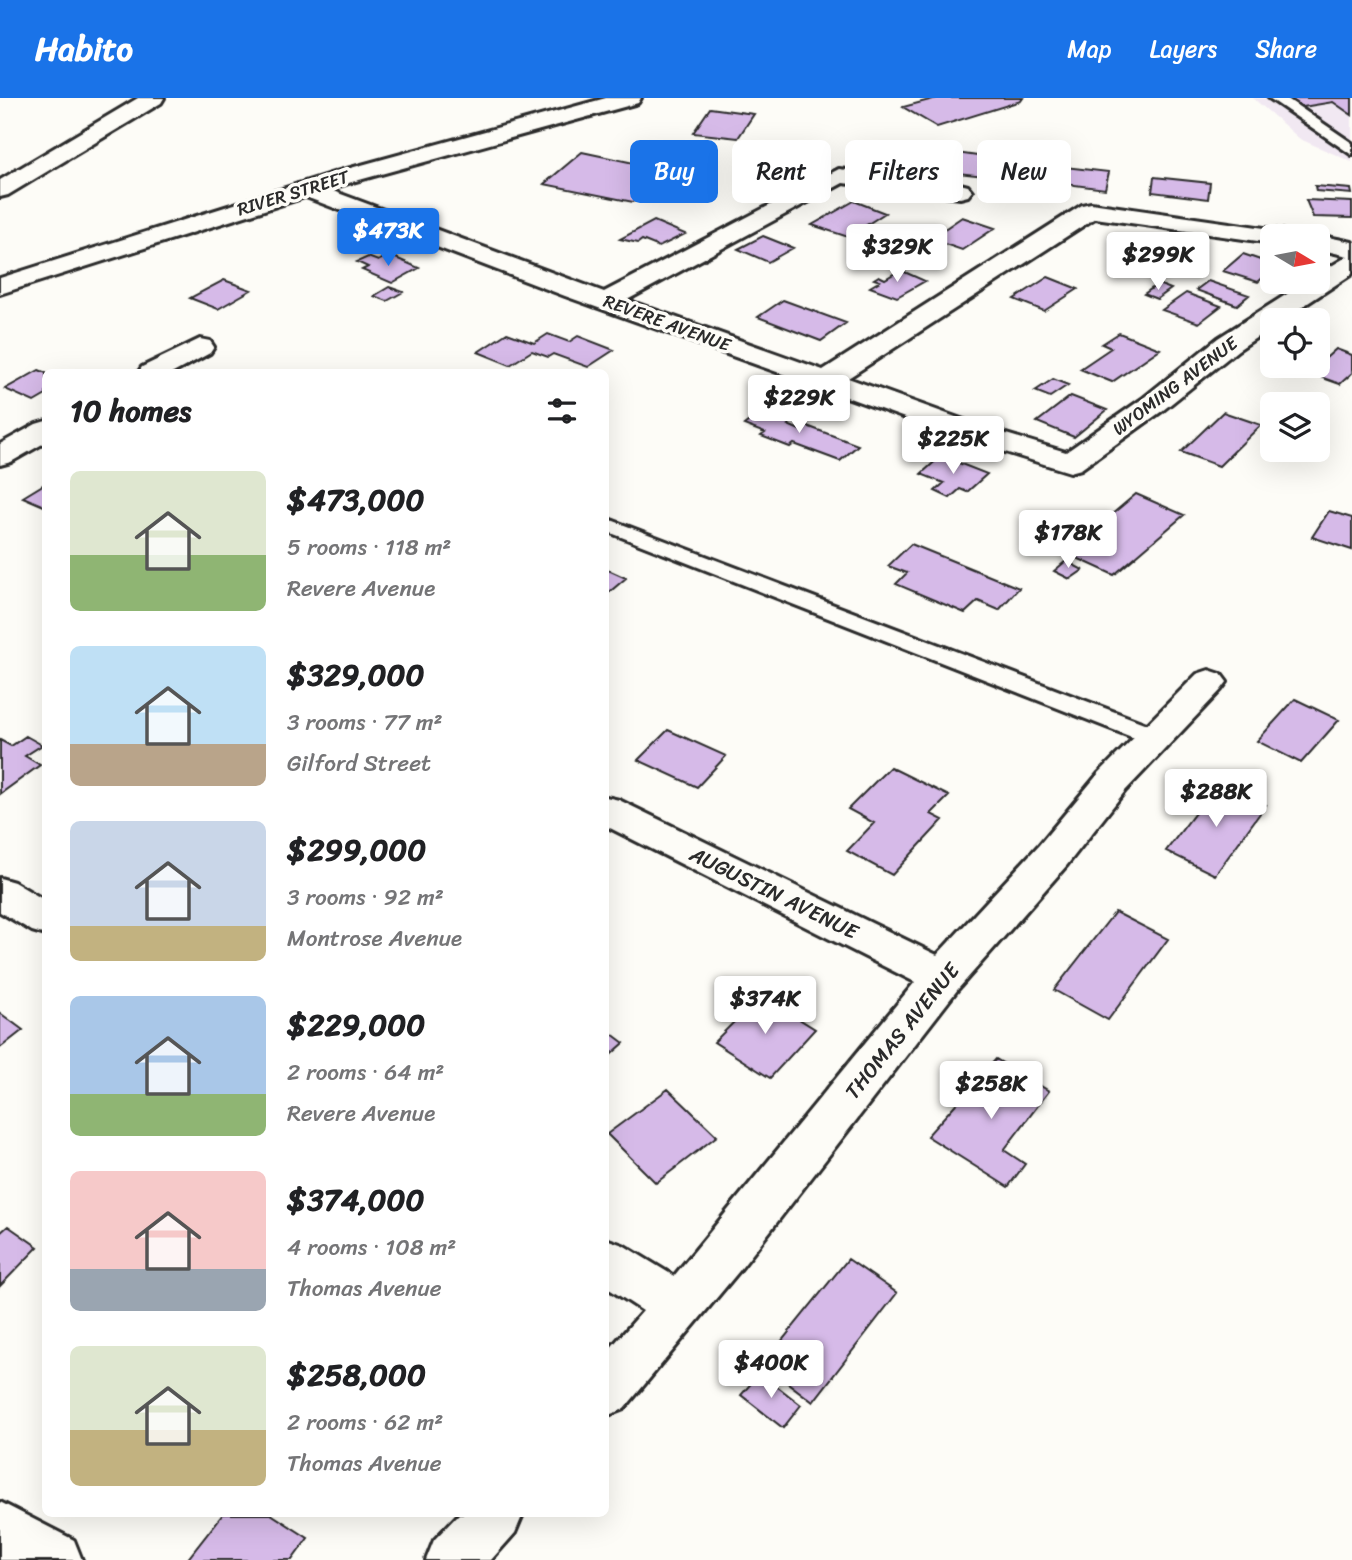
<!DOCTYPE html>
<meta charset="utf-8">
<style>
body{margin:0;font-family:Sriracha,sans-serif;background:#f6f6f6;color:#202124;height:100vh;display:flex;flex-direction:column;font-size:26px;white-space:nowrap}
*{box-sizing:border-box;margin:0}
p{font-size:23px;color:#757577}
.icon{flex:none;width:38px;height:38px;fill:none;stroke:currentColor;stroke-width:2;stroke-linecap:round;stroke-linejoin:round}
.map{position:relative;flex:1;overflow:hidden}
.drawer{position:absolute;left:42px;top:271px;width:567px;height:1148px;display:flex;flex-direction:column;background:#fff;border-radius:10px;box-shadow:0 7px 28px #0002}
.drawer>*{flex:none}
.top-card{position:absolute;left:630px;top:42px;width:616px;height:63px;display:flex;gap:14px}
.needle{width:46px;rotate:100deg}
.buttons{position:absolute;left:1260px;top:126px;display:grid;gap:14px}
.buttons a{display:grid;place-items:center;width:70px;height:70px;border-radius:10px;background:#fff;box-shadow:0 7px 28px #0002;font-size:35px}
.price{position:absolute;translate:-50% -60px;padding:0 16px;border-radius:7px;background:#fff;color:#222;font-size:23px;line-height:46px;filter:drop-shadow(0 2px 4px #0008)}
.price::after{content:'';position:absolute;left:50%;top:42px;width:21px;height:16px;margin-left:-10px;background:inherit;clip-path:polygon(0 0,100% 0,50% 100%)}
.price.active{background:#1a73e8;color:#fff}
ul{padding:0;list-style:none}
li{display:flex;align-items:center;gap:21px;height:175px;padding:0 28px}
li span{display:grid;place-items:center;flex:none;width:196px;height:140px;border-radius:10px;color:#555}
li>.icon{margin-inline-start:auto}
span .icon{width:84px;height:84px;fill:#fffc;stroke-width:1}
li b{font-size:30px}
h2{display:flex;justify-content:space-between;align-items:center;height:84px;padding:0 28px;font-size:30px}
.pill{padding:0 24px;border-radius:10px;background:#fff;box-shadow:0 7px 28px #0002;font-size:24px;line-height:63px}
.pill.active{background:#1a73e8;color:#fff}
header{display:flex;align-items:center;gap:42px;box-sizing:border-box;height:98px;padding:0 35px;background:#1a73e8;color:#fff}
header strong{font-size:33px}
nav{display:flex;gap:38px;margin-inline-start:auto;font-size:24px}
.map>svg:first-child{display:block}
.built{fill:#f1e8f2}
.building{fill:#d6bae8;stroke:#2b2b2b;stroke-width:2}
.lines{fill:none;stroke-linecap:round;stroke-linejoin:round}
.service-casing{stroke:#2b2b2b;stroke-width:6}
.minor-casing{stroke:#2b2b2b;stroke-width:6}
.primary-casing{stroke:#2b2b2b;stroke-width:6}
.service{fill:#fdfcf7;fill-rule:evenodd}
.minor{fill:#fdfcf7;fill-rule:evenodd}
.primary{fill:#fdfcf7;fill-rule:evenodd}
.labels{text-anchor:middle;stroke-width:7;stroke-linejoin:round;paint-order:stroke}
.far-street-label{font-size:18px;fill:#2b2b2b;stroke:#fdfcf7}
.street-label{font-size:21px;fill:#2b2b2b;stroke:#fdfcf7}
</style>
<header>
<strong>Habito</strong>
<nav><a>Map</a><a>Layers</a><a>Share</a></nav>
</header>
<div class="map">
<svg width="1352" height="1462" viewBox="0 0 1352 1462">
<rect width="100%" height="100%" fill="#fdfcf7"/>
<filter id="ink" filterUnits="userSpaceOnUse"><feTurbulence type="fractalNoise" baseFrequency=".0143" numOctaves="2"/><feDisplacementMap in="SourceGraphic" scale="14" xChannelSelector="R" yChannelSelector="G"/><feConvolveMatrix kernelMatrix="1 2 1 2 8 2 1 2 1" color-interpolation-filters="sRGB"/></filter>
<g filter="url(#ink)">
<path class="built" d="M1253,0h99v64l-52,-23z"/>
<path class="building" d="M937,0h86l-2,3 -84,26 -34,-20z
M1289,0h63v17l-19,-13 -30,5z
M710,10l44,6 -16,24 -45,-5z
M928,51l64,9 -7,18 -66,-7z
M582,54l99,21 -13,12 -35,17 -89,-18z
M1056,68l53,6 -4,17 -54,-7z
M1154,79l56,6 -2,16 -56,-7z
M1315,88l36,3 1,5 -36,-3z
M1306,102l46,2v16l-39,-1z
M854,103l31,12 -37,24 -36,-12z
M962,119l33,11 -33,22 -32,-11z
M654,123l31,13 -26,13 -17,-7 -4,3 -18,-4z
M763,138l30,12 -25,14 -30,-13z
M1243,156l29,10v6l-14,12 -35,-11z
M389,157l30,13 -27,15 -30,-13 6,-3 -11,-5 11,-5 10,4z
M900,172l25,11 -28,16 -27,-10 10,-6 -6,-2 5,-3 6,3z
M1048,179l30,12 -34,22 -30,-12z
M224,182l27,10 -33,19 -28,-11z
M1208,183l41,14 -12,10 -41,-15z
M1158,186l13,5 -14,10 -13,-5z
M389,189l14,5 -16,9 -13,-5z
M1186,195l35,13 -22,17 -37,-13z
M783,202l63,23 -25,18 -63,-24z
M507,235l27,10 14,-9 21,8 9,-6 36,14 -26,17 -35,-13 -5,3 -16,-6 -22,14 -32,-13z
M1119,235l41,16 -48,33 -32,-13 31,-21 -9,-4z
M1336,251l16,6v18l-12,11 -31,-11z
M39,272l7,3v22l-12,7 -29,-13z
M1053,281l15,6 -18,12 -15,-6z
M1071,298l36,14 -33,27 -37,-15z
M767,309l29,11 -8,7 14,6 5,-5 51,19 -18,16 -46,-17 -4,3 -29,-11 4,-3 -21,-8z
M1223,314l38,13 -42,41 -38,-14z
M941,358l46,18 -20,18 -7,-3 -10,9 -15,-7 9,-8 -23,-9z
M46,385v24l-23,-10z
M1136,396l48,21 -70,60 -48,-22z
M1329,413l23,7v32l-40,-13z
M911,446l108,44 -20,22 -21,-9 -13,12 -69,-29 11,-11 -19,-7z
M1066,463l17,9 -13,9 -16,-8z
M606,471l20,9 -20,17z
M1295,601l44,21 -38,43 -44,-22z
M668,632l58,26 -29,31 -59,-27z
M26,638l16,9 -17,11 15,9 -40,29v-54l11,6z
M890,669l59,29 -18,18 12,6 -51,55 -45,-24 27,-28 -26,-14z
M1218,685l48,22 -51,70 -49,-24z
M1115,814l53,27 -60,81 -54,-30z
M761,897l54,34 -45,49 -56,-36z
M0,915l23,17 -23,18z
M608,933l16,12 -18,16v-27z
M996,961l53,32 -45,59 21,14 -17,23 -81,-51z
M668,991l49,47 -61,47 -49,-49z
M8,1128l30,21 -38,39v-53z
M848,1161l49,34 -84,109 -50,-38z
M760,1275l41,32 -18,23 -42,-33z
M223,1416h48l37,24 -16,22h-105z"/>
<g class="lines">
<g class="service-casing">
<path id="service" d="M1269,0h17l66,45v12z
M606,420l559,213 3,6 -3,6 -9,2 -9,-2 -541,-212z"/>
</g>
<g class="minor-casing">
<path id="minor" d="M138,0h26l-3,5 -153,92 -8,2v-17z
M839,71l121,15 8,2 4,5 -4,5 -8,2 -117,-15 -216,117 196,70 259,-165 9,-2 194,28 3,5h-16v7l-177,-25 -247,160 138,50 80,24 76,-53 76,-61 88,-56h12v-8l30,-18 -30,-7v-13h-7l7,-1 34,7v32l-70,46h-10v7l-34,23 -76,61 -81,58 -11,3 -104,-32 -401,-144 -267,-102 -4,-5 4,-5h16l290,108z
M200,241l10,2 4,6 -4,6 -37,20h-35l4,-6z
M46,323v21l-35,20 -11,3v-21l36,-20z
M1209,572l12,4 6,8 -6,8 -96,101 -58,74 -109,124 -219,282 -115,138 -18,7v-63l37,-42 -37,-24v-48l17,6 51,31 241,-294 -309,-156v-29l13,3 318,155 102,-110 60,-72 98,-99z
M0,780l14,4 32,19v34l-14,-4 -32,-19z
M0,1404l74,38 8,20h-82z
M459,1416h64l-8,19 -24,27h-65l8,-20z"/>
</g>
<g class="primary-casing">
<path id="primary" d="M606,0h35l-3,5 -286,79 -352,112v-16l336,-106z"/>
</g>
<use href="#service" class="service"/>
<use href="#minor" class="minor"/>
<use href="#primary" class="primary"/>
</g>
</g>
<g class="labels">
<g class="far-street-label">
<text transform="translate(293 95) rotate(-17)" y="6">RIVER STREET</text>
<text transform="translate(667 225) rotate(20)" y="6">REVERE AVENUE</text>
<text transform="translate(1175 288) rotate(-37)" y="6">WYOMING AVENUE</text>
</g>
<g class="street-label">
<text transform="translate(774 795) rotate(26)" y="7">AUGUSTIN AVENUE</text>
<text transform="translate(902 933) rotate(-51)" y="7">THOMAS AVENUE</text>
</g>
</g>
</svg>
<div class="buttons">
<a><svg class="needle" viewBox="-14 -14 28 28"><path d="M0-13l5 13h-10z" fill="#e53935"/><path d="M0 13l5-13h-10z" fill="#757577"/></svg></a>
<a><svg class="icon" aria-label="locate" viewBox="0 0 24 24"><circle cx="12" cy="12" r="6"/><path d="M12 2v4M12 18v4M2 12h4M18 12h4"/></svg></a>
<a><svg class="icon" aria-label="layers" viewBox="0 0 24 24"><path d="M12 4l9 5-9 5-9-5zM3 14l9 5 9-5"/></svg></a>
</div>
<b class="price active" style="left:388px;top:170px">$473K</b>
<b class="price" style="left:897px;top:186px">$329K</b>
<b class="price" style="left:1158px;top:194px">$299K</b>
<b class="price" style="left:799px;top:337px">$229K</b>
<b class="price" style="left:953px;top:378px">$225K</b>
<b class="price" style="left:1068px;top:472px">$178K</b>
<b class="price" style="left:1216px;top:731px">$288K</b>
<b class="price" style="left:765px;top:938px">$374K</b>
<b class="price" style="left:991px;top:1023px">$258K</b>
<b class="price" style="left:771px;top:1302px">$400K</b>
<div class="top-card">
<a class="pill active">Buy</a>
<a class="pill">Rent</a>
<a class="pill">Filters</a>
<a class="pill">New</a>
</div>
<section class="drawer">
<h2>10 homes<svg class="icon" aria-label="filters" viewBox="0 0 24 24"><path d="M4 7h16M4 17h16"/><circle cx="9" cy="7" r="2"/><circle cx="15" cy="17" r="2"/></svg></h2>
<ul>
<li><span style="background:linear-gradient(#dfe7d0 60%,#8fb573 0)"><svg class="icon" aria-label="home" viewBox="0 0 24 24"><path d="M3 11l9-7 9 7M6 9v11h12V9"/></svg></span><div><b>$473,000</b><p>5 rooms · 118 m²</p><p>Revere Avenue</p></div></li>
<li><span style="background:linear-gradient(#bfe0f5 70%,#b9a48a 0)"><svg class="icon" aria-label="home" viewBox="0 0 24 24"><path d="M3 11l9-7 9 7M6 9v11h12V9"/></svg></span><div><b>$329,000</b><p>3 rooms · 77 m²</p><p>Gilford Street</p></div></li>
<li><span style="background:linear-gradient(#c9d6e8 75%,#c2b280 0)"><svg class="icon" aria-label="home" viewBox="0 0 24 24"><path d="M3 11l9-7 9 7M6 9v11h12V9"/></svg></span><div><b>$299,000</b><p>3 rooms · 92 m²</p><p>Montrose Avenue</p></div></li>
<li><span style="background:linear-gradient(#a9c7e8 70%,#8fb573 0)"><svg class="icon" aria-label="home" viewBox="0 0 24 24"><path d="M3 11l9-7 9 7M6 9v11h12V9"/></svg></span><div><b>$229,000</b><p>2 rooms · 64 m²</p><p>Revere Avenue</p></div></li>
<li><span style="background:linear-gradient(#f6c9c9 70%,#9aa5b1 0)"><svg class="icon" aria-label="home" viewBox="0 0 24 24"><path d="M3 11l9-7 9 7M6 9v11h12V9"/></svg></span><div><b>$374,000</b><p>4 rooms · 108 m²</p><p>Thomas Avenue</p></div></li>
<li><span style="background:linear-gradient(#dfe7d0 60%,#c2b280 0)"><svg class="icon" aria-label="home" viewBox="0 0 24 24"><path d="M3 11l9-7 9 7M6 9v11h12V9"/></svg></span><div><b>$258,000</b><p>2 rooms · 62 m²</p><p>Thomas Avenue</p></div></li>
</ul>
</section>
</div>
